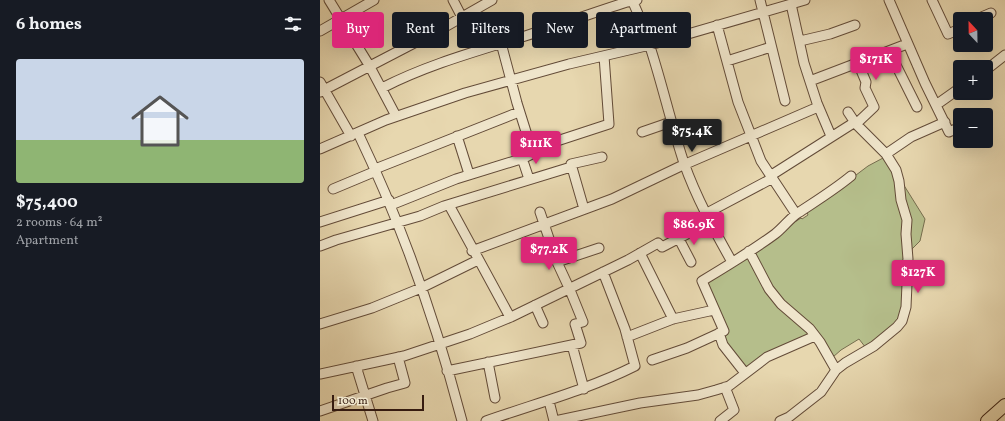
<!DOCTYPE html>
<meta charset="utf-8">
<style>
body{margin:0;font-family:Vollkorn,serif;background:#20242c;color:#f1f3f6;height:100vh;display:flex;flex-direction:column;font-size:15px;white-space:nowrap}
*{box-sizing:border-box;margin:0}
p{font-size:13px;color:#9ea1a6}
.icon{flex:none;width:22px;height:22px;fill:none;stroke:currentColor;stroke-width:2;stroke-linecap:round;stroke-linejoin:round}
.map{position:relative;flex:1;overflow:hidden}
.side{display:flex;flex-direction:column;background:#171b24;width:320px}
.side>*{flex:none}
.guide{position:absolute;left:12px;top:12px;width:380px;height:36px;display:flex;gap:8px}
.needle{width:26px;rotate:338deg}
.tools{position:absolute;left:633px;top:12px;display:grid;gap:8px}
.tools a{display:grid;place-items:center;width:40px;height:40px;border-radius:4px;background:#171b24;box-shadow:0 4px 16px #0002;font-size:20px}
.scale{position:absolute;left:12px;bottom:10px;width:92px;box-sizing:border-box;padding-left:4px;border:2px solid #371c10;border-top:0;font-size:11px;line-height:14px;white-space:nowrap;color:#371c10;-webkit-text-stroke:3px #efe5cb;paint-order:stroke}
.price{position:absolute;translate:-50% -34px;padding:0 9px;border-radius:4px;background:#db2777;color:#fff;font-size:13px;line-height:26px;filter:drop-shadow(0 1px 2px #0008)}
.price::after{content:'';position:absolute;left:50%;top:24px;width:12px;height:9px;margin-left:-6px;background:inherit;clip-path:polygon(0 0,100% 0,50% 100%)}
.price.active{background:#222;color:#fff}
ul{padding:0;list-style:none}
li{display:grid;align-content:center;gap:8px;height:212px;padding:0 16px}
li+li{border-top:1px solid #363941}
li span{display:grid;place-items:center;height:124px;border-radius:4px;color:#555}
li>.icon{margin-inline-start:auto}
span .icon{width:72px;height:72px;fill:#fffc;stroke-width:1}
li b{font-size:17px}
h2{display:flex;justify-content:space-between;align-items:center;height:48px;padding:0 16px;font-size:17px}
.chip{padding:0 14px;border-radius:4px;background:#171b24;box-shadow:0 4px 16px #0002;font-size:14px;line-height:36px}
.chip.active{background:#db2777;color:#fff}
main{display:flex;flex:1;min-height:0}
.map>svg:first-child{display:block}
.green{fill:#b5be8b;stroke:#766d4e}
.lines{fill:none;stroke-linecap:round;stroke-linejoin:round}
.minor-casing{stroke:#634b38;stroke-width:11}
.major-casing{stroke:#371c10;stroke-width:14}
.minor{stroke:#efe5cb;stroke-width:9}
.major{stroke:#e7d7af;stroke-width:12}
</style>
<main>
<section class="side">
<h2>6 homes<svg class="icon" aria-label="filters" viewBox="0 0 24 24"><path d="M4 7h16M4 17h16"/><circle cx="9" cy="7" r="2"/><circle cx="15" cy="17" r="2"/></svg></h2>
<ul>
<li><span style="background:linear-gradient(#c9d6e8 65%,#8fb573 0)"><svg class="icon" aria-label="home" viewBox="0 0 24 24"><path d="M3 11l9-7 9 7M6 9v11h12V9"/></svg></span><div><b>$75,400</b><p>2 rooms · 64 m²</p><p>Apartment</p></div></li>
</ul>
</section>
<div class="map">
<svg width="685" height="421" viewBox="0 0 685 421">
<rect width="100%" height="100%" fill="#e7d7af"/>
<filter id="stains"><feTurbulence type="fractalNoise" baseFrequency=".005" numOctaves="4"/><feColorMatrix values="0 0 0 0 .2 0 0 0 0 .09 0 0 0 0 .02 0 0 0 .5 -.17"/></filter>
<radialGradient id="worn" r=".72"><stop offset=".6" stop-color="#630" stop-opacity="0"/><stop offset="1" stop-color="#630" stop-opacity=".3"/></radialGradient>
<path class="green" d="M563,158l17,21 25,40 -5,22 -8,8 -13,71 -33,28 -7,-9 -18,11 -8,7 -17,-25 -71,36 -19,-22 -23,-65 98,-63 1,1 6,-4 -1,-3 61,-46z"/>
<g class="lines">
<g class="minor-casing">
<path id="minor" d="M9,0l40,65 27,51
M133,0l26,50
M312,0c24,52 34,109 52,163 12,34 30,67 48,99
M440,0l25,101
M569,0l36,83 24,49 11,-5
M612,0l16,34 12,-5
M471,4l13,59 13,40 14,33
M657,19l14,-6
M397,25l21,77 23,59 35,53
M0,31l54,-31
M480,41l30,-7 25,-9
M181,43l16,60 16,51
M569,51l28,56
M407,61l44,-14
M666,70l19,-15
M490,81l97,-37
M0,82l31,54
M62,88c45,-23 92,-36 140,-51 35,-11 70,-24 105,-35l10,-2
M0,92l123,-64 49,-28
M616,105l24,-17
M536,124l18,-17 -9,-19 1,-6 -8,-19
M322,132l29,-10
M38,133c44,92 78,189 104,288
M137,136l12,38
M0,149l66,-29 79,-27 104,-29 81,-19 155,-45
M566,154l25,-17 34,-15
M202,158l7,21
M55,169l144,-57
M450,176l85,-54
M13,189l43,-18
M71,205l65,-26 68,-21 33,-17 52,-17 -5,-68
M129,205l61,112
M264,209l-13,-45 31,-7
M387,213l64,-34
M0,222l69,-22
M359,239l12,23
M0,246l16,-6 84,-24 24,-10 127,-39
M152,251l140,-52 69,-33 137,-59
M429,251l20,38 12,15 29,25 10,13 16,28
M320,253l33,66
M237,262l42,-14
M215,305l8,18
M0,324l52,-16 49,-20 57,-28
M399,333l4,12 22,28
M307,337l46,-18 41,-9
M252,345l12,44
M332,360l35,-12 37,-17 -22,-50c25,-15 50,-30 73,-47 8,-6 15,-16 23,-21 18,-12 36,-23 53,-37
M168,362l7,36
M36,366l17,55
M127,371l134,-28 -6,-19 8,-2 -13,-32 -13,-28 -17,-50
M0,374l84,-18 66,-22 41,-17 117,-57 30,-17 4,4 48,-25
M229,401l5,20
M0,411l67,-23 18,-5 -7,-26
M166,421c51,-18 101,-31 149,-55l-10,-37 -22,-57
M235,421l85,-18 58,-8 18,-5 13,-4 38,-29 48,-21
M400,421l14,-11 -9,-23
M460,421l9,-4 32,-25 15,-22 9,-7 29,-17 23,-19 5,-6 4,-14 1,-23 -1,-12 2,-13 -2,-25 1,-14 -6,-20 -2,-19 -3,-11 -10,-16 -30,-30 -8,-12"/>
</g>
<g class="major-casing">
<path id="major" d="M667,421l18,-16"/>
</g>
<use href="#minor" class="minor"/>
<use href="#major" class="major"/>
</g>
<rect width="100%" height="100%" filter="url(#stains)"/>
<rect width="100%" height="100%" fill="url(#worn)"/>
</svg>
<div class="tools">
<a><svg class="needle" viewBox="-14 -14 28 28"><path d="M0-13l5 13h-10z" fill="#e53935"/><path d="M0 13l5-13h-10z" fill="#9ea1a6"/></svg></a>
<a>+</a>
<a>−</a>
</div>
<div class="scale">100 m</div>
<b class="price" style="left:556px;top:81px">$171K</b>
<b class="price active" style="left:372px;top:153px">$75.4K</b>
<b class="price" style="left:216px;top:165px">$111K</b>
<b class="price" style="left:374px;top:246px">$86.9K</b>
<b class="price" style="left:229px;top:271px">$77.2K</b>
<b class="price" style="left:598px;top:294px">$127K</b>
<div class="guide">
<a class="chip active">Buy</a>
<a class="chip">Rent</a>
<a class="chip">Filters</a>
<a class="chip">New</a>
<a class="chip">Apartment</a>
</div>
</div>
</main>
